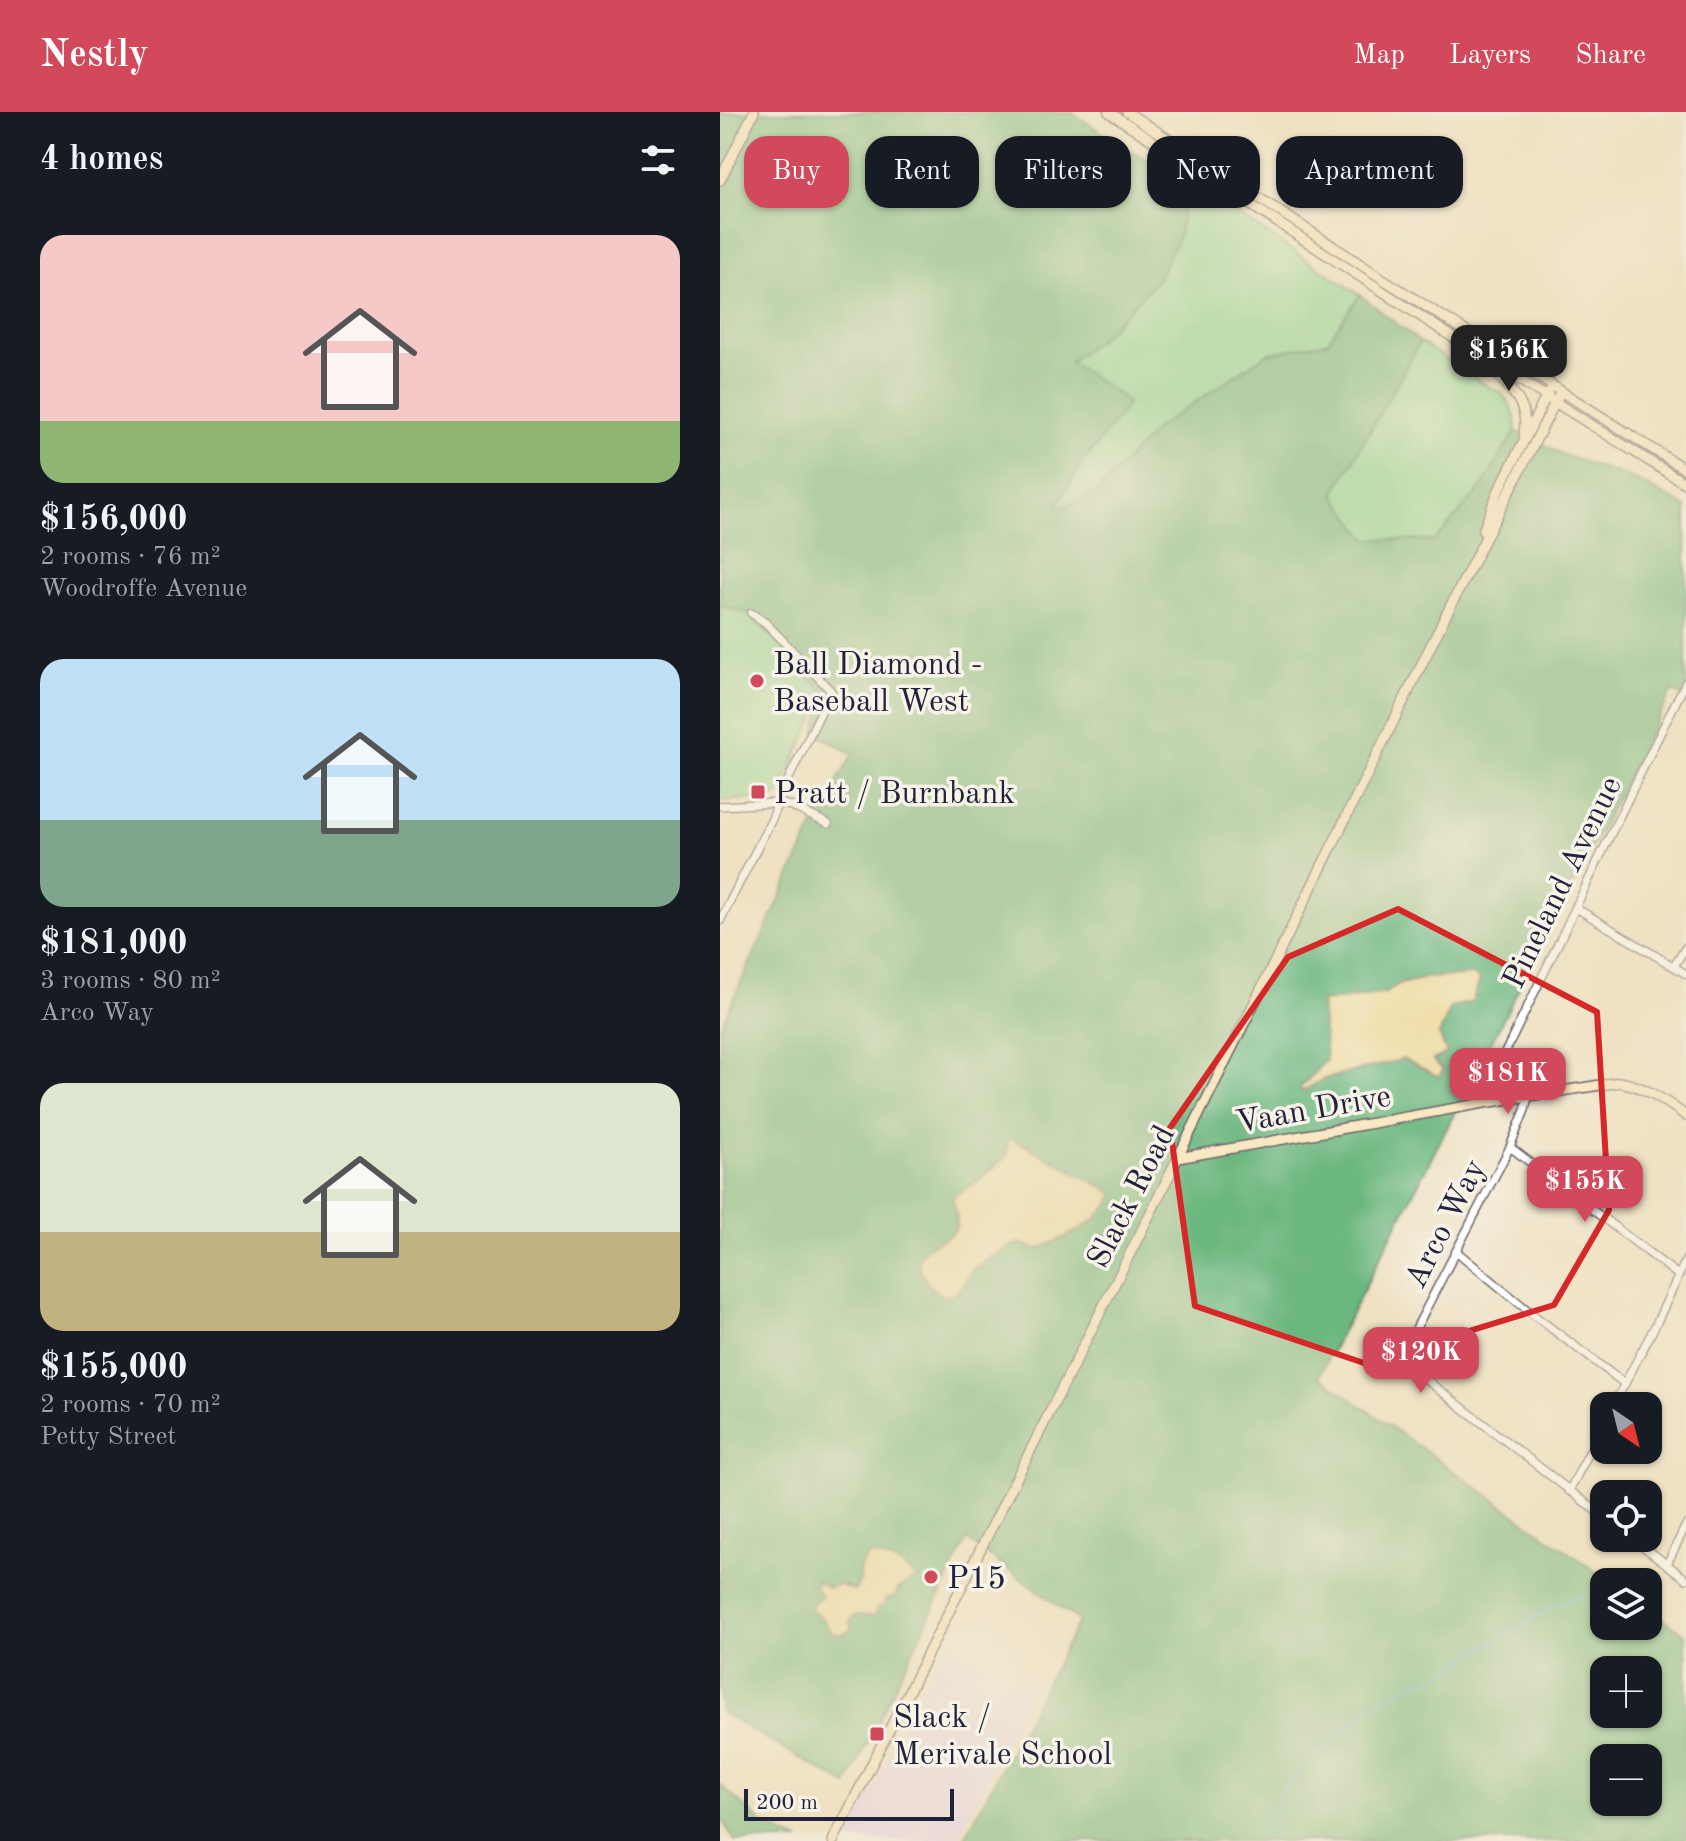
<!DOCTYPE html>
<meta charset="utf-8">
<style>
body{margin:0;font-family:"Old Standard TT",serif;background:#20242c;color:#f1f3f6;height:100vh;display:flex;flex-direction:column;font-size:30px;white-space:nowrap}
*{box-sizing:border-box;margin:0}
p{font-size:26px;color:#9ea1a6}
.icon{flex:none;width:44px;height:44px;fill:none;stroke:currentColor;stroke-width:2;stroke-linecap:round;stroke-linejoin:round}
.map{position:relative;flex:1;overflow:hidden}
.sheet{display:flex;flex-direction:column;background:#171b24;width:720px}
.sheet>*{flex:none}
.banner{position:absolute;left:24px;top:24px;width:760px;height:72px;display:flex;gap:16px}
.needle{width:52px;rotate:145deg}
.buttons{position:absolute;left:870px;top:1280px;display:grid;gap:16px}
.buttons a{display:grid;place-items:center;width:72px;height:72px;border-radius:16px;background:#171b24;box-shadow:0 2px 6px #0004;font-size:40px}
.scale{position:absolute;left:24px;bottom:20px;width:210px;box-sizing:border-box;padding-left:8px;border:4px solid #22223b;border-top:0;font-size:22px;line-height:28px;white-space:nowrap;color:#22223b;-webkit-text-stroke:6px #f7f3e8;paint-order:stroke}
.price{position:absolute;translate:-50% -68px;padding:0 18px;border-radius:16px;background:#d1495b;color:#fff;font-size:26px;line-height:52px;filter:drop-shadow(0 2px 4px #0008)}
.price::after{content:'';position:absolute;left:50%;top:48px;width:24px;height:18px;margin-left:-12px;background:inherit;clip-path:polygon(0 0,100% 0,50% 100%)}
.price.selected{background:#222;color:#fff}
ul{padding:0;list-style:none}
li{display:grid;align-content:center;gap:16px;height:424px;padding:0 40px}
li span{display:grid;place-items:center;height:248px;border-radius:24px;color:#555}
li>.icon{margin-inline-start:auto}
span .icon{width:144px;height:144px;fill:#fffc;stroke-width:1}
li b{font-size:34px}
h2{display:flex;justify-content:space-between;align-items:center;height:96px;padding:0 40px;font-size:34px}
.tag{padding:0 28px;border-radius:24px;background:#171b24;box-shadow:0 2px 6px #0004;font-size:28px;line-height:72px}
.tag.selected{background:#d1495b;color:#fff}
header{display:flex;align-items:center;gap:48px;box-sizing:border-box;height:112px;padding:0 40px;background:#d1495b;color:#fff}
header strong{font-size:38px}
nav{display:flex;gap:44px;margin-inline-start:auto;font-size:28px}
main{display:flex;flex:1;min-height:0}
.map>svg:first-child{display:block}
.built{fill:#e6d2f0}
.green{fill:#86d696;stroke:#547c68;stroke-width:2}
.forest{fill:#6cb77f;stroke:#476c5d;stroke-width:2;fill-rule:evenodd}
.sand{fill:#eeda9e;stroke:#887e6c;stroke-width:2}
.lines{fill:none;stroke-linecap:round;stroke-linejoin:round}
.stream{stroke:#68b5e2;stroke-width:2}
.street-casing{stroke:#6a656a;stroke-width:10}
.secondary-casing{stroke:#6a656a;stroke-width:12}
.street{stroke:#fff;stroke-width:7}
.secondary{stroke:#fae7c3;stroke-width:9}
.marked{fill:none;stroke:#d62828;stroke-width:6;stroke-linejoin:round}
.poi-dot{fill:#d1495b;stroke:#f7f3e8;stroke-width:3}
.labels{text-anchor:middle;stroke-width:7;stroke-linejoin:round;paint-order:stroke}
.poi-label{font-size:32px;fill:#22223b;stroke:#f7f3e8;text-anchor:start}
.street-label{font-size:32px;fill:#22223b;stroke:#f7f3e8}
</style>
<header>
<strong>Nestly</strong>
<nav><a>Map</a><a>Layers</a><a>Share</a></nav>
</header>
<main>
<section class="sheet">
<h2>4 homes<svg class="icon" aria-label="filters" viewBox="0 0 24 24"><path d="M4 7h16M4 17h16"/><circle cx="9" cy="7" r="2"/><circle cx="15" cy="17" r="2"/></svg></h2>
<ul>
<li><span style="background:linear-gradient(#f6c9c9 75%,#8fb573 0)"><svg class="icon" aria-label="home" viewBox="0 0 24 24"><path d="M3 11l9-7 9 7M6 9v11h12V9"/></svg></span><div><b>$156,000</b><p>2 rooms · 76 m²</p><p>Woodroffe Avenue</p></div></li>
<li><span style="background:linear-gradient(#bfe0f5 65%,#7fa58c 0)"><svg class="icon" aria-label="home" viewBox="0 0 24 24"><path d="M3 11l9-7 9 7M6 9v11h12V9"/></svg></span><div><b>$181,000</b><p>3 rooms · 80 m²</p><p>Arco Way</p></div></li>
<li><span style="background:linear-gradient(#dfe7d0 60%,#c2b280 0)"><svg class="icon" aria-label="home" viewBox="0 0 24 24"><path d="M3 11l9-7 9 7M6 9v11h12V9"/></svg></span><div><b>$155,000</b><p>2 rooms · 70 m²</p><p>Petty Street</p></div></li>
</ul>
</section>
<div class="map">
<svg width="966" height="1729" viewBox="0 0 966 1729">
<rect width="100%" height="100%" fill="#f7f3e8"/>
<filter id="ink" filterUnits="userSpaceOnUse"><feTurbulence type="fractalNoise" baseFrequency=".0125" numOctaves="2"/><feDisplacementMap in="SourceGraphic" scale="16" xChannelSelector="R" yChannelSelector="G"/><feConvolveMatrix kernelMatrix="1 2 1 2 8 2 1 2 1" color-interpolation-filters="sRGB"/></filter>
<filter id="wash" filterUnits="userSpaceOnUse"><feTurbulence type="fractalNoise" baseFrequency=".006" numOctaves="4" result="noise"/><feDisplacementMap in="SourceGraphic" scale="32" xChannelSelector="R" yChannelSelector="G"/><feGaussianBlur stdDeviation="1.8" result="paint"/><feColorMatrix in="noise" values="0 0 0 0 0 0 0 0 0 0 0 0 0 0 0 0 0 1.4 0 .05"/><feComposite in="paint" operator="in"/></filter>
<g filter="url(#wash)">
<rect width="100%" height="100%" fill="#efe1c2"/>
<path class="built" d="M228,1529l83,49 -74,151h-111z"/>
<path class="green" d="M469,67l30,23 141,93 -33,47 -60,12 -110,74 -61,65 -26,12 -11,3 -1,-4 20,-35 50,-65 -6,-7 -53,-35 37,-29 72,-95z
M700,230l69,45 11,5 10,12 5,13 1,14 -34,56 -47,54 -68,-2 -33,-45z
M0,494l28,7 78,80 -49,104 -57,4z"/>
<path class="forest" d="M0,0h351l60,39 29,16 29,12 -11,59 -22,43 -50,52 -36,29 52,35 6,7 -50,65 -20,35 1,4 11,-3 26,-12 61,-65 110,-74 60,-12 33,-47 60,47 -86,152 33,45 68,2 47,-54 34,-56 50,25 66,22 54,29v192l-14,-8 -353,685 292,206h-7v44h44v-18l38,27v206h-723l116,-220 -112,-81 -120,245 -127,-73v-684l100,-216 33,-58 -38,-21 11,-40 -78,-80 -28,-7zM677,873l54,22 -12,28 8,18 -14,8 -29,-2 -80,20 -24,8 26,-26 -4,-59 64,-9zM291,1027l14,6 88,48c-10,31 -47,44 -75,56l-19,-6 -9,3 -38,23 -7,13 -37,-35c27,-15 34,-14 25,-47l54,-45 1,-13zM151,1442l35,28 -7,7 -5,9h-8l-10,10 -1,8 -21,-1 -22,18 -10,-15v-21l-5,-16 11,7 14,-3 14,5v-4l5,-6c-4,-12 1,-17 10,-26zM884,1558h44v44h-44zM884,1646h44v44h-44z
M0,1673l47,42 33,14h-65l-15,-24z"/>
<path class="sand" d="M754,863l6,5 -8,22 -21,5 -12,28 8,18 -14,7 10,10 -4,7 -35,-18 -80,20 -23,13 -1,-4 26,-28 -5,-58 65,-9 11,-8 28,-7z
M291,1027l14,6 88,48c-5,28 -52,46 -75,56l-19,-6 -9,3 -38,23 -7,13 -10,11 -11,4c-16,-11 -38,-33 -16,-50 8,-5 21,-9 27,-17 5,-8 0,-21 -2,-30l3,-6c20,-9 36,-23 51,-39l1,-14z
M151,1442c15,5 35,10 45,24l-17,10 -5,10h-8l-3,8 -7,2 -1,8 -21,-1 -4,5 1,9c-6,6 -11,6 -19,4l-10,-15 -11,-9 2,-6 9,-6 -6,-8 1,-8 11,7c14,-7 15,2 27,2l6,-10c-4,-12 1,-18 10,-26z"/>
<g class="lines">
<path class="stream" d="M552,1729l6,-45 11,-14 78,-71 43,-28 24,-4 47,-31 21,-10 44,-28 34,-14"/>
</g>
</g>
<g filter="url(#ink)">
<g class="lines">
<g class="street-casing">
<path id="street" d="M0,694l57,-3 14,3 37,18
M856,796l110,66
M0,809l53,-104 4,-14 54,-112 -65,-68 -15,-10
M954,854l12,-19
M808,985l-3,13 -15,37 -99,191 -4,15 4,15 193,149
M764,991v-8c69,-137 132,-276 202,-413
M790,1035l168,128
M736,1139l75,62 94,71
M893,1294l42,-80 31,-66
M849,1379l35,-67
M912,1426l54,41
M947,1452l19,-39"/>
</g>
<g class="secondary-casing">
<path id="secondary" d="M389,0l380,249 197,123
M407,0l256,167 303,191
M0,68l34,-68
M772,256c18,21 37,35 32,66
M763,419l15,-39 50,-99
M458,1046l306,-55 136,-21c24,4 46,19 66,34
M113,1729l316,-625 299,-605 113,-220"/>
</g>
<use href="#street" class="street"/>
<use href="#secondary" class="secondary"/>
</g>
</g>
<path d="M0 0H966V1729H0ZM678,797l199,103 12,198 -55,95 -190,58 -169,-57 -25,-178 118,-171z" fill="#efe1c2" fill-opacity=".55" fill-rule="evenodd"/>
<path class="marked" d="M678,797l199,103 12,198 -55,95 -190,58 -169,-57 -25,-178 118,-171z"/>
<g class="poi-dot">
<circle cx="37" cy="569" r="8"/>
<rect x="30" y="672" width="16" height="16" rx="4"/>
<circle cx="211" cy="1465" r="8"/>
<rect x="149" y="1614" width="16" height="16" rx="4"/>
</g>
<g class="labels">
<g class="poi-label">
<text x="53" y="562">Ball Diamond -<tspan x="53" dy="37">Baseball West</tspan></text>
<text x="54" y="691">Pratt / Burnbank</text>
<text x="227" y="1476">P15</text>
<text x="173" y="1615">Slack /<tspan x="173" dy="37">Merivale School</tspan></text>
</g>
<g class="street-label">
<text transform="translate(841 770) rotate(-64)" y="11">Pineland Avenue</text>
<text transform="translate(593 996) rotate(-10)" y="11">Vaan Drive</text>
<text transform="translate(410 1084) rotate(-63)" y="11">Slack Road</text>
<text transform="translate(724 1111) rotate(-63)" y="11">Arco Way</text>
</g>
</g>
</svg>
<div class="buttons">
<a><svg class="needle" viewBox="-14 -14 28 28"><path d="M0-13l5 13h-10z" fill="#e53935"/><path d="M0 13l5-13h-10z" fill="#9ea1a6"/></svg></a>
<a><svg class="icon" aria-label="locate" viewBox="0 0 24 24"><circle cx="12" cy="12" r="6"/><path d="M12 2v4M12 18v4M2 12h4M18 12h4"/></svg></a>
<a><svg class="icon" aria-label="layers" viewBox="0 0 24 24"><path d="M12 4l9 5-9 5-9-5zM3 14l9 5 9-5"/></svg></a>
<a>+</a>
<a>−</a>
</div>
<div class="scale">200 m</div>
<b class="price selected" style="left:789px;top:281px">$156K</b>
<b class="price" style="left:788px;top:1004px">$181K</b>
<b class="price" style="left:865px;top:1112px">$155K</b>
<b class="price" style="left:701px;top:1283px">$120K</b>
<div class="banner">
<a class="tag selected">Buy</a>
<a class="tag">Rent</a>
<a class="tag">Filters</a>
<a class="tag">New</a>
<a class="tag">Apartment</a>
</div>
</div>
</main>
